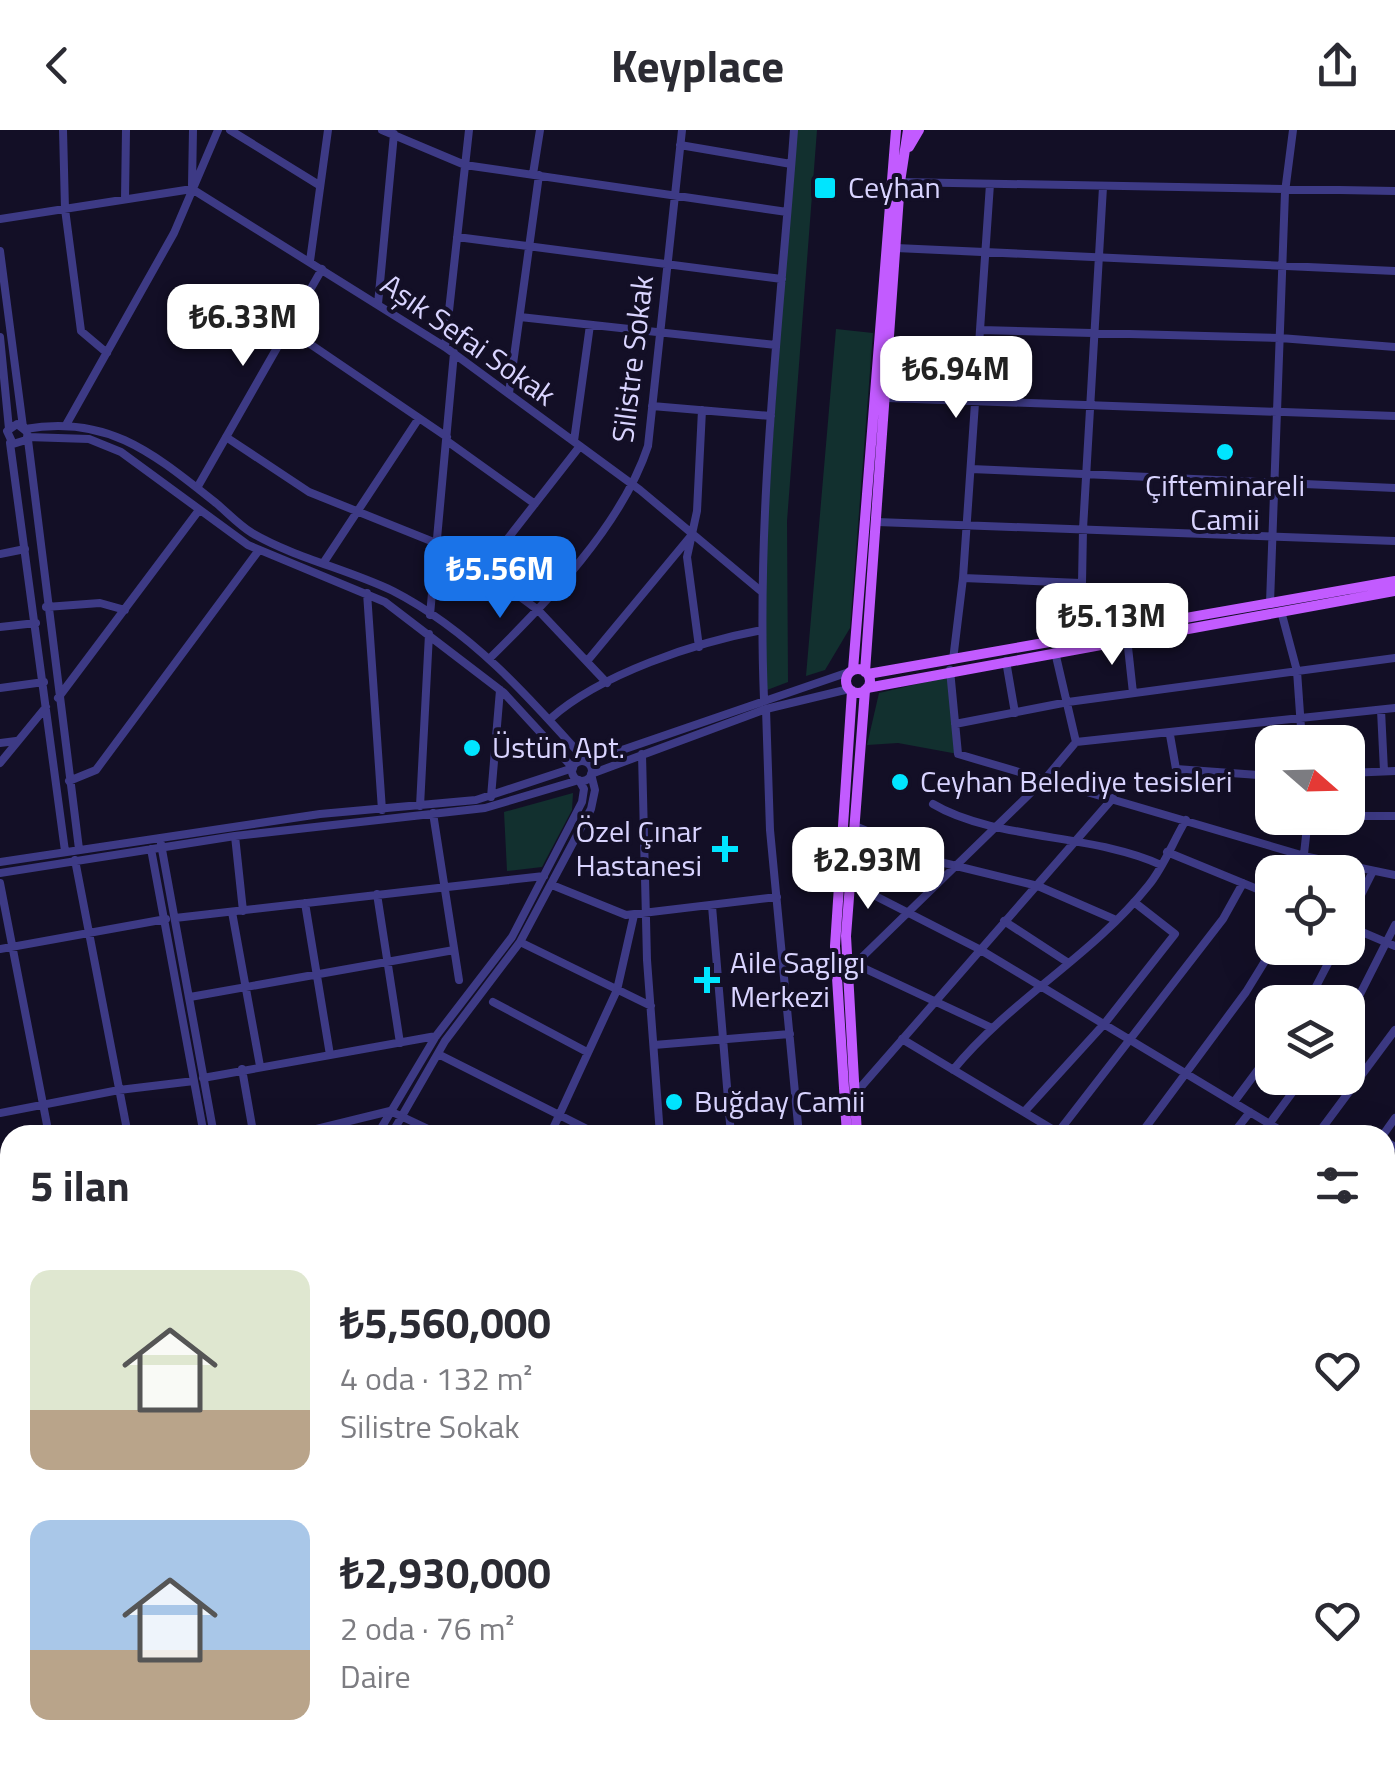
<!DOCTYPE html>
<html lang="tr">
<meta charset="utf-8">
<style>
body{margin:0;font-family:"Titillium Web",sans-serif;background:#f7f7f7;color:#2b2b33;height:100vh;display:flex;flex-direction:column;font-size:38px;white-space:nowrap}
*{box-sizing:border-box;margin:0}
p{font-size:32px;color:#7c7c81}
.icon{flex:none;width:55px;height:55px;fill:none;stroke:currentColor;stroke-width:2;stroke-linecap:round;stroke-linejoin:round}
.map{position:relative;flex:1;overflow:hidden}
.drawer{position:absolute;left:0px;top:995px;width:1395px;height:642px;display:flex;flex-direction:column;background:#fff;border-radius:30px 30px 0 0;box-shadow:0 10px 40px #0002}
.drawer>*{flex:none}
.needle{width:65px;rotate:110deg}
.fabs{position:absolute;left:1255px;top:595px;display:grid;gap:20px}
.fabs a{display:grid;place-items:center;width:110px;height:110px;border-radius:20px;background:#fff;box-shadow:0 10px 40px #0002;font-size:50px}
.price{position:absolute;translate:-50% -85px;padding:0 22px;border-radius:20px;background:#fff;color:#222;font-size:32px;line-height:65px;filter:drop-shadow(0 2px 5px #0008)}
.price::after{content:'';position:absolute;left:50%;top:60px;width:30px;height:22px;margin-left:-15px;background:inherit;clip-path:polygon(0 0,100% 0,50% 100%)}
.price.current{background:#1a73e8;color:#fff}
ul{padding:0;list-style:none}
li{display:flex;align-items:center;gap:30px;height:250px;padding:0 30px}
li span{display:grid;place-items:center;flex:none;width:280px;height:200px;border-radius:20px;color:#555}
li>.icon{margin-inline-start:auto}
span .icon{width:120px;height:120px;fill:#fffc;stroke-width:1}
li b{font-size:42px}
h2{display:flex;justify-content:space-between;align-items:center;height:120px;padding:0 30px;font-size:42px}
header{display:flex;justify-content:space-between;align-items:center;height:130px;padding:0 30px;background:#fff;font-size:45px;font-weight:700}
.map>svg:first-child{display:block}
.green{fill:#12302f}
.lines{fill:none;stroke-linecap:round;stroke-linejoin:round}
.canal{stroke:#0c2248;stroke-width:8}
.minor{stroke:#3d3a85;stroke-width:8}
.major{stroke:#c25bff;stroke-width:10}
.poi-dot{fill:#00e5ff;stroke:#130f26;stroke-width:4}
.labels{text-anchor:middle;stroke-width:8;stroke-linejoin:round;paint-order:stroke}
.poi-label{font-size:30px;fill:#d9d4ff;stroke:#130f26;text-anchor:start}
.street-label{font-size:30px;fill:#d9d4ff;stroke:#130f26}
</style>
<header><svg class="icon" aria-label="back" viewBox="0 0 24 24"><path d="M15 5l-7 7 7 7"/></svg>Keyplace<svg class="icon" aria-label="share" viewBox="0 0 24 24"><path d="M12 15V3M7 8l5-5 5 5M5 13v7h14v-7"/></svg></header>
<div class="map">
<svg width="1395" height="1637" viewBox="0 0 1395 1637">
<rect width="100%" height="100%" fill="#130f26"/>
<path class="green" d="M794,0h23l-30,391 1,161 -21,8 -6,-79z
M836,199l37,4 -23,295 -25,42 -19,6z
M947,547l11,77 -60,-11 -31,2 12,-52z
M573,663l-1,17 -30,57 -35,4 -3,-59z
M932,1628h220l1,9h-221z"/>
<g class="lines">
<path class="canal" d="M0,1582l10,8
M59,1628l13,9"/>
<path class="minor" d="M63,0l2,79 16,122 26,22
M230,0l89,55
M382,0l83,35 322,47
M680,15l111,19
M533,44l7,-44
M900,52l495,9
M192,55l1,-55
M125,69l1,-69
M0,89l192,-30 253,158 195,143 122,102
M457,107l325,42
M896,118l499,23
M0,121l23,176
M310,131l18,-131
M378,174l16,-170
M520,187l256,28
M288,199l159,108
M981,200l299,8 115,9
M0,207l9,92
M445,217l24,-217
M509,263l30,-218
M887,268l508,18
M652,276l119,10
M66,295l108,-192 44,-103
M25,299c83,-15 129,25 191,74 12,10 23,22 36,30 43,25 95,36 141,58 78,40 137,107 194,171l262,-90
M226,307l83,55 152,61 77,57 69,73
M26,310l-13,4 -6,-13 10,-7 10,8 52,417
M447,311l88,63
M574,311l16,-116
M10,313l55,408
M971,339l424,19
M197,358l125,-219
M877,392l518,19
M0,424l25,-5
M324,432l95,-144
M484,439l96,-123
M963,448l117,5
M367,463l15,217
M1270,473l15,-411 8,-62
M46,477l54,-4 25,7
M1281,481l16,60 5,71
M430,485l24,-262
M0,497l36,-4
M1081,507l2,-108 20,-342
M1127,508l6,55
M699,517l-12,-90 10,-46 5,-101
M489,529c59,-58 133,-134 159,-213l34,-316
M588,530l102,-123
M953,530l10,-82 27,-394
M1006,531l9,52
M950,540l8,84 350,103 87,18
M0,558l44,-6
M58,568l141,-188
M764,569c-8,-190 16,-380 30,-569
M766,579l4,121 29,305
M1381,580l3,61
M550,589c50,-45 147,-77 212,-89
M955,594l113,-22 327,-44
M1170,605l6,34 96,7
M1076,612l319,-34
M0,613l16,-2
M642,624l5,206 13,175
M572 641a10 10 0 1 1 20 0a10 10 0 1 1-20 0Z
M0,633l46,-56
M1348,643l47,-2
M69,651l27,-11 163,-220
M491,667l9,-107
M933,674c60,36 163,30 228,61
M420,676l9,-172
M433,683l26,167
M1348,686h47
M1308,690l17,-2
M855,696l85,36 98,24 78,34
M235,706l8,75
M161,714l53,291
M151,719l53,286
M1167,722l105,43
M75,730l53,275
M0,732l320,-48 156,-14 97,-32 -69,-75 -119,-91 -137,-57 -127,-93 -32,-13 -62,-2
M1302,742l6,-54
M0,743l235,-37 250,-28 94,-28 5,9 -2,13 -70,135 -76,99 -59,99
M0,753l49,252
M850,753l129,66 309,186
M552,755l74,30 151,-18
M377,764l23,149
M305,773l25,152
M712,776l19,229
M232,782l28,154
M175,788l369,-42
M1004,791l63,41
M1348,791l25,-50
M1348,796l47,20
M520,812l131,64
M0,819l166,-30
M855,834l137,64
M847,836l8,-2 190,-185 31,-37 -21,-90
M190,867l264,-47
M493,872l94,50
M1308,872l28,-54
M1348,888l47,-93
M902,909l160,96
M654,915l136,-11
M438,924l161,81
M242,939l10,57
M953,940c57,-70 139,-114 195,-184 16,-19 25,-45 38,-66
M203,948l233,-42
M853,966l260,-298
M1234,972l38,-51
M1024,982l81,-89 70,-89 -41,-32
M0,983l119,-23 75,-9
M1270,993l33,-45
M292,1005l98,-24 51,24
M364,1005l28,-3
M391,1005l54,-94 75,-99 71,-133 4,-19 -4,-16 175,-65 83,-20
M550,1005l67,-145 17,-75
M1056,1005l167,-216 20,-36
M1140,1005l106,-143 27,-44
M1232,1005l18,-23
M1317,1005l78,-105
M1383,1005l12,-17
M1385,1011l10,6
M0,1052l10,-1
M1385,1059l10,6
M0,1067l10,-1
M0,1112l10,6
M1385,1126l10,5
M1385,1153l10,-15
M1385,1193l10,5
M0,1243l10,15
M1385,1257l10,6
M0,1258l10,-26
M1385,1272l10,-1
M1385,1344l10,-1
M0,1379l10,-16
M0,1389l10,7
M1385,1417l10,-1
M1385,1492l10,-14
M0,1521l10,-17
M0,1531l10,7
M1385,1558l10,-1
M132,1628l12,9
M312,1628l11,9
M574,1628l15,9
M596,1628l16,9
M703,1628l1,9
M1193,1628v9
M1317,1628l18,9
M237,1637l7,-9
M338,1637l6,-9
M418,1637l6,-9
M495,1637l5,-9
M568,1637l5,-9
M626,1637v-9
M810,1637l52,-4
M1240,1637l6,-9
M1310,1637l6,-9"/>
<path class="major" d="M909,17l10,-17
M846 551a12 12 0 1 1 24 0a12 12 0 1 1-24 0Z
M853,540l43,-540
M865,542l35,-490 8,-52
M868,544l527,-93
M867,558l528,-97
M847,1005l-12,-189 17,-255
M857,1005l-11,-199 19,-246
M902,1628l1,9
M915,1628l1,9"/>
</g>
<g class="poi-dot">
<rect x="813" y="46" width="24" height="24" rx="5"/>
<circle cx="1225" cy="322" r="10"/>
<circle cx="472" cy="618" r="10"/>
<circle cx="900" cy="652" r="10"/>
<path d="M720 704h10v10h10v10h-10v10h-10v-10h-10v-10h10z"/>
<path d="M702 835h10v10h10v10h-10v10h-10v-10h-10v-10h10z"/>
<circle cx="674" cy="972" r="10"/>
</g>
<g class="labels">
<g class="poi-label">
<text x="848" y="68">Ceyhan</text>
<text x="1225" y="366" text-anchor="middle">Çifteminareli<tspan x="1225" dy="34">Camii</tspan></text>
<text x="492" y="628">Üstün Apt.</text>
<text x="920" y="662">Ceyhan Belediye tesisleri</text>
<text x="702" y="712" text-anchor="end">Özel Çınar<tspan x="702" dy="34">Hastanesi</tspan></text>
<text x="730" y="843">Aile Saglıgı<tspan x="730" dy="34">Merkezi</tspan></text>
<text x="694" y="982">Buğday Camii</text>
</g>
<g class="street-label">
<text transform="translate(468 210) rotate(35)" y="10">Aşık Sefai Sokak</text>
<text transform="translate(633 229) rotate(-83)" y="10">Silistre Sokak</text>
</g>
</g>
</svg>
<div class="fabs">
<a><svg class="needle" viewBox="-14 -14 28 28"><path d="M0-13l5 13h-10z" fill="#e53935"/><path d="M0 13l5-13h-10z" fill="#7c7c81"/></svg></a>
<a><svg class="icon" aria-label="locate" viewBox="0 0 24 24"><circle cx="12" cy="12" r="6"/><path d="M12 2v4M12 18v4M2 12h4M18 12h4"/></svg></a>
<a><svg class="icon" aria-label="layers" viewBox="0 0 24 24"><path d="M12 4l9 5-9 5-9-5zM3 14l9 5 9-5"/></svg></a>
</div>
<b class="price" style="left:243px;top:239px">₺6.33M</b>
<b class="price" style="left:956px;top:291px">₺6.94M</b>
<b class="price current" style="left:500px;top:491px">₺5.56M</b>
<b class="price" style="left:1112px;top:538px">₺5.13M</b>
<b class="price" style="left:868px;top:782px">₺2.93M</b>
<section class="drawer">
<h2>5 ilan<svg class="icon" aria-label="filters" viewBox="0 0 24 24"><path d="M4 7h16M4 17h16"/><circle cx="9" cy="7" r="2"/><circle cx="15" cy="17" r="2"/></svg></h2>
<ul>
<li><span style="background:linear-gradient(#dfe7d0 70%,#b9a48a 0)"><svg class="icon" aria-label="home" viewBox="0 0 24 24"><path d="M3 11l9-7 9 7M6 9v11h12V9"/></svg></span><div><b>₺5,560,000</b><p>4 oda · 132 m²</p><p>Silistre Sokak</p></div><svg class="icon" aria-label="heart" viewBox="0 0 24 24"><path d="M12 20l-8-8c-3-5 5-10 8-4 3-6 11-1 8 4z"/></svg></li>
<li><span style="background:linear-gradient(#a9c7e8 65%,#b9a48a 0)"><svg class="icon" aria-label="home" viewBox="0 0 24 24"><path d="M3 11l9-7 9 7M6 9v11h12V9"/></svg></span><div><b>₺2,930,000</b><p>2 oda · 76 m²</p><p>Daire</p></div><svg class="icon" aria-label="heart" viewBox="0 0 24 24"><path d="M12 20l-8-8c-3-5 5-10 8-4 3-6 11-1 8 4z"/></svg></li>
</ul>
</section>
</div>
